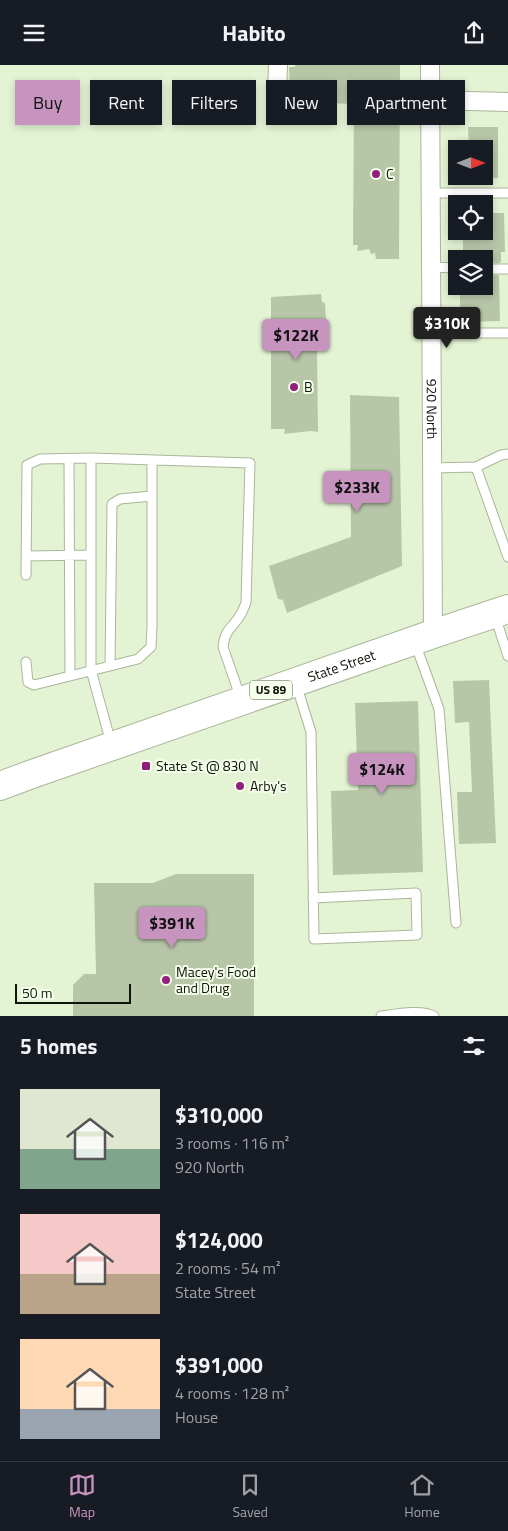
<!DOCTYPE html>
<meta charset="utf-8">
<style>
body{margin:0;font-family:"Titillium Web",sans-serif;background:#242831;color:#f1f3f6;height:100vh;display:flex;flex-direction:column;font-size:19px;white-space:nowrap}
*{box-sizing:border-box;margin:0}
p{font-size:16px;color:#9ea1a6}
.icon{flex:none;width:28px;height:28px;fill:none;stroke:currentColor;stroke-width:2;stroke-linecap:round;stroke-linejoin:round}
.map{position:relative;height:951px;overflow:hidden}
.sheet{display:flex;flex-direction:column;background:#171b24;flex:1}
.sheet>*{flex:none}
.hud{position:absolute;left:15px;top:15px;width:479px;height:45px;display:flex;gap:10px}
.needle{width:32px;rotate:90deg}
.fabs{position:absolute;left:448px;top:75px;display:grid;gap:10px}
.fabs a{display:grid;place-items:center;width:45px;height:45px;border-radius:0px;background:#171b24;box-shadow:0 2px 8px #0003;font-size:25px}
.scale{position:absolute;left:15px;bottom:12px;width:116px;box-sizing:border-box;padding-left:5px;border:2px solid #0f1409;border-top:0;font-size:14px;line-height:18px;white-space:nowrap;color:#0f1409;-webkit-text-stroke:4px #f5feeb;paint-order:stroke}
.price{position:absolute;translate:-50% -42px;padding:0 11px;border-radius:5px;background:#c794c0;color:#111;font-size:16px;line-height:32px;filter:drop-shadow(0 1px 2px #0008)}
.price::after{content:'';position:absolute;left:50%;top:30px;width:15px;height:11px;margin-left:-8px;background:inherit;clip-path:polygon(0 0,100% 0,50% 100%)}
.price.on{background:#222;color:#fff}
ul{padding:0;list-style:none}
li{display:flex;align-items:center;gap:15px;height:125px;padding:0 20px}
li span{display:grid;place-items:center;flex:none;width:140px;height:100px;border-radius:0px;color:#555}
li>.icon{margin-inline-start:auto}
span .icon{width:60px;height:60px;fill:#fffc;stroke-width:1}
li b{font-size:21px}
h2{display:flex;justify-content:space-between;align-items:center;height:60px;padding:0 20px;font-size:21px}
.pill{padding:0 18px;border-radius:0px;background:#171b24;box-shadow:0 2px 8px #0003;font-size:18px;line-height:45px}
.pill.on{background:#c794c0;color:#111}
header{display:flex;justify-content:space-between;align-items:center;height:65px;padding:0 20px;background:#171b24;font-size:22px;font-weight:700}
.tab-bar{display:flex;justify-content:space-around;align-items:center;height:70px;border-top:1px solid #363941;background:#171b24;font-size:14px;color:#9ea1a6}
.tab-bar a{display:grid;justify-items:center;gap:2px}
.tab-bar .on{color:#c794c0}
.map>svg:first-child{display:block}
.building{fill:#b8c6a8}
.lines{fill:none;stroke-linecap:round;stroke-linejoin:round}
.lane-casing{stroke:#a9b799;stroke-width:11}
.street-casing{stroke:#a9b799;stroke-width:20}
.primary-casing{stroke:#a9b799;stroke-width:30}
.lane{stroke:#fff;stroke-width:9}
.street{stroke:#fff;stroke-width:18}
.primary{stroke:#fff;stroke-width:28}
.poi-dot{fill:#931f7d;stroke:#f5feeb;stroke-width:2}
.labels{text-anchor:middle;stroke-width:4;stroke-linejoin:round;paint-order:stroke}
.shield{fill:#f5feeb;stroke:#545a4d;stroke-width:1}
.shield-label{font-size:12px;font-weight:bold;fill:#0f1409}
.poi-label{font-size:14px;fill:#0f1409;stroke:#f5feeb;text-anchor:start}
.street-label{font-size:14px;fill:#0f1409;stroke:#f5feeb}
</style>
<header><svg class="icon" aria-label="menu" viewBox="0 0 24 24"><path d="M4 6h16M4 12h16M4 18h16"/></svg>Habito<svg class="icon" aria-label="share" viewBox="0 0 24 24"><path d="M12 15V3M7 8l5-5 5 5M5 13v7h14v-7"/></svg></header>
<div class="map">
<svg width="508" height="951" viewBox="0 0 508 951">
<rect width="100%" height="100%" fill="#e4f3d4"/>
<path class="building" d="M295,0h105l-1,194h-23l-1,-6 -4,1 -2,-5 -12,2 1,-6h-5l1,-141 -58,-2 -6,-7 -1,-28h6z
M468,62h30v51h-14v-29h-15z
M484,148h20l1,39h-4v10l-2,1h-15v-4h-21v-28h21z
M484,210h15l1,46 -40,1v-36h24z
M321,229l1,8 3,1 2,34 -4,-1 -1,10 -5,1 1,85 -7,-1 -27,3 1,-5h-14v-132z
M350,330l49,2 3,169 -115,47 -4,-13 -5,-1 -9,-33 82,-29z
M489,615l7,163 -37,1 -2,-52h15l-3,-70 -14,1 -2,-42z
M418,636l5,171 -90,3 -2,-84 27,-1 -3,-87z
M176,809h78v142h-181v-31l11,-11h12l-2,-91h59z"/>
<g class="lines">
<g class="lane-casing">
<path id="lane" d="M430,128h78
M431,202l25,1
M484,204h24
M431,268h77
M69,394l1,217
M476,402l25,-12 7,-1
M432,403l44,-1 32,90
M26,491l65,-1
M26,510l1,-110 13,-6 51,-1
M495,551l13,40
M415,578l24,66 17,214
M26,597l2,20 6,3 104,-26 13,-12 1,-21v-166
M110,601l2,-162 8,-5 32,-3
M296,619l15,48 3,207 103,-4 -1,-42 -103,5
M111,678l-20,-73v-212l159,5 -4,139c-1,4 -3,8 -5,12 -8,14 -16,14 -18,33l18,52
M381,951c15,-2 40,-7 53,0"/>
</g>
<g class="street-casing">
<g id="street">
<path d="M278,0l-1,31 11,13"/>
<path id="s1" d="M430,0l3,569"/>
<path d="M430,35l78,2"/>
</g>
</g>
<g class="primary-casing">
<g id="primary">
<path id="s2" d="M0,721l35,-13 398,-139 75,-25"/>
</g>
</g>
<use href="#lane" class="lane"/>
<use href="#street" class="street"/>
<use href="#primary" class="primary"/>
</g>
<g class="poi-dot">
<circle cx="376" cy="109" r="5"/>
<circle cx="294" cy="322" r="5"/>
<rect x="141" y="696" width="10" height="10" rx="2.5"/>
<circle cx="240" cy="721" r="5"/>
<circle cx="166" cy="915" r="5"/>
</g>
<g class="labels">
<rect class="shield" x="250" y="615.5" width="42" height="19" rx="4"/>
<g class="shield-label">
<text x="271" y="629">US 89</text>
</g>
<g class="poi-label">
<text x="386" y="114">C</text>
<text x="304" y="327">B</text>
<text x="156" y="706">State St @ 830 N</text>
<text x="250" y="726">Arby's</text>
<text x="176" y="912">Macey's Food<tspan x="176" dy="16">and Drug</tspan></text>
</g>
<g class="street-label">
<text dy="5" stroke="none"><textPath href="#s1" startOffset="344">920 North</textPath></text>
<text dy="5" stroke="none"><textPath href="#s2" startOffset="362">State Street</textPath></text>
</g>
</g>
</svg>
<div class="fabs">
<a><svg class="needle" viewBox="-14 -14 28 28"><path d="M0-13l5 13h-10z" fill="#e53935"/><path d="M0 13l5-13h-10z" fill="#9ea1a6"/></svg></a>
<a><svg class="icon" aria-label="locate" viewBox="0 0 24 24"><circle cx="12" cy="12" r="6"/><path d="M12 2v4M12 18v4M2 12h4M18 12h4"/></svg></a>
<a><svg class="icon" aria-label="layers" viewBox="0 0 24 24"><path d="M12 4l9 5-9 5-9-5zM3 14l9 5 9-5"/></svg></a>
</div>
<div class="scale">50 m</div>
<b class="price on" style="left:447px;top:284px">$310K</b>
<b class="price" style="left:296px;top:296px">$122K</b>
<b class="price" style="left:357px;top:448px">$233K</b>
<b class="price" style="left:382px;top:730px">$124K</b>
<b class="price" style="left:172px;top:884px">$391K</b>
<div class="hud">
<a class="pill on">Buy</a>
<a class="pill">Rent</a>
<a class="pill">Filters</a>
<a class="pill">New</a>
<a class="pill">Apartment</a>
</div>
</div>
<section class="sheet">
<h2>5 homes<svg class="icon" aria-label="filters" viewBox="0 0 24 24"><path d="M4 7h16M4 17h16"/><circle cx="9" cy="7" r="2"/><circle cx="15" cy="17" r="2"/></svg></h2>
<ul>
<li><span style="background:linear-gradient(#dfe7d0 60%,#7fa58c 0)"><svg class="icon" aria-label="home" viewBox="0 0 24 24"><path d="M3 11l9-7 9 7M6 9v11h12V9"/></svg></span><div><b>$310,000</b><p>3 rooms · 116 m²</p><p>920 North</p></div></li>
<li><span style="background:linear-gradient(#f6c9c9 60%,#b9a48a 0)"><svg class="icon" aria-label="home" viewBox="0 0 24 24"><path d="M3 11l9-7 9 7M6 9v11h12V9"/></svg></span><div><b>$124,000</b><p>2 rooms · 54 m²</p><p>State Street</p></div></li>
<li><span style="background:linear-gradient(#ffd9b3 70%,#9aa5b1 0)"><svg class="icon" aria-label="home" viewBox="0 0 24 24"><path d="M3 11l9-7 9 7M6 9v11h12V9"/></svg></span><div><b>$391,000</b><p>4 rooms · 128 m²</p><p>House</p></div></li>
</ul>
</section>
<nav class="tab-bar">
<a class="on"><svg class="icon" aria-label="map" viewBox="0 0 24 24"><path d="M3 6l6-2 6 2 6-2v14l-6 2-6-2-6 2zM9 4v14M15 6v14"/></svg>Map</a>
<a><svg class="icon" aria-label="saved" viewBox="0 0 24 24"><path d="M7 4h10v16l-5-4-5 4z"/></svg>Saved</a>
<a><svg class="icon" aria-label="home" viewBox="0 0 24 24"><path d="M3 11l9-7 9 7M6 9v11h12V9"/></svg>Home</a>
</nav>
